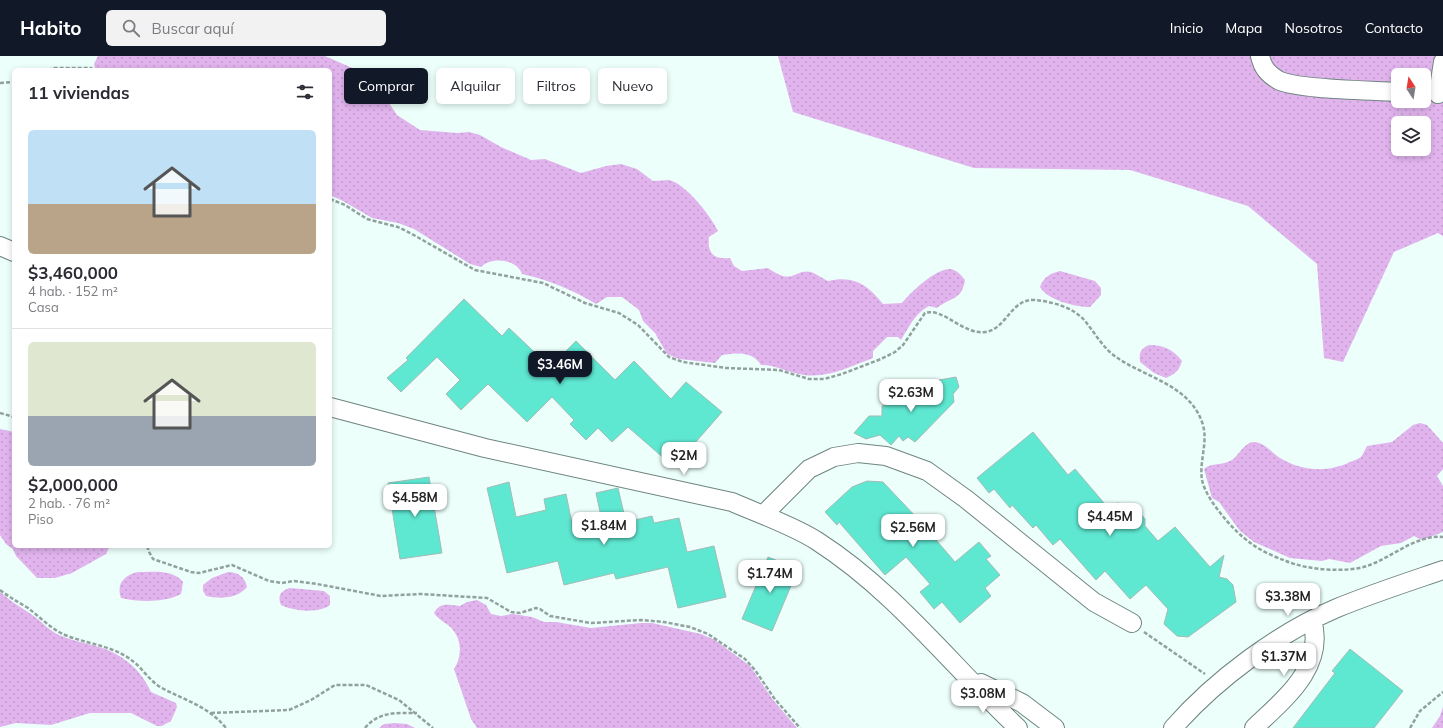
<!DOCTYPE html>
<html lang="es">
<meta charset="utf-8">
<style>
body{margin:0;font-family:Mulish,sans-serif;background:#f2f2f3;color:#2b2b33;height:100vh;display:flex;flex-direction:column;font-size:15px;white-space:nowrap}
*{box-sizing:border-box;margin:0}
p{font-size:13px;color:#7c7c81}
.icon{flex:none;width:22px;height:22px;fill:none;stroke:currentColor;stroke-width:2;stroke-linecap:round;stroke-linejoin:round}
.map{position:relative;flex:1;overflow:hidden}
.side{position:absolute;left:12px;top:12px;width:320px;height:480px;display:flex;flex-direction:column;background:#fff;border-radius:6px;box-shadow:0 2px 6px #0003}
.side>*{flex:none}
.top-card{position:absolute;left:344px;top:12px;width:380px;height:36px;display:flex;gap:8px}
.needle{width:26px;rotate:348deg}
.fabs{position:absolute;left:1391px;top:12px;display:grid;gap:8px}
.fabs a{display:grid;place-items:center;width:40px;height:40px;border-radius:6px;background:#fff;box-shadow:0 2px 6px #0003;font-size:20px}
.price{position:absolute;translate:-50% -34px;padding:0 9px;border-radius:8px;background:#fff;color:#222;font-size:13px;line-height:26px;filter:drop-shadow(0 1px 2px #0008)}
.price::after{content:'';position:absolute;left:50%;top:24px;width:12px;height:9px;margin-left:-6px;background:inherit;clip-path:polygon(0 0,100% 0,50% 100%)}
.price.active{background:#111827;color:#fff}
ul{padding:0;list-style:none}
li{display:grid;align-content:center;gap:8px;height:212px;padding:0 16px}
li+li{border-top:1px solid #e1e1e2}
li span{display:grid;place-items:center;height:124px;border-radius:6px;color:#555}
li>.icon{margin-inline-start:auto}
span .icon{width:72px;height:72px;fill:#fffc;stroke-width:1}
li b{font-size:17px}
h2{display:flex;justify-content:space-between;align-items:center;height:48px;padding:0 16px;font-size:17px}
.tag{padding:0 14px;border-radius:6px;background:#fff;box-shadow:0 2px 6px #0003;font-size:14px;line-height:36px}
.tag.active{background:#111827;color:#fff}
header{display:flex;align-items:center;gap:24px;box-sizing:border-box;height:56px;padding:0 20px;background:#111827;color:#fff}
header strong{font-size:19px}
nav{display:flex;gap:22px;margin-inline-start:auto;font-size:14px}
.search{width:280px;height:36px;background:#f2f2f3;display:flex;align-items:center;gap:10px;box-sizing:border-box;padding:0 14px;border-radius:6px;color:#7c7c81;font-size:15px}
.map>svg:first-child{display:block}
.grass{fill:url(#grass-dots);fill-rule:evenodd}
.building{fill:#5ee7d1;stroke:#a4bbb6}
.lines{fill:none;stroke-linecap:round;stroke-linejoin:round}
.street-casing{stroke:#6f8581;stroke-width:20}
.path{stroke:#93a19e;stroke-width:2.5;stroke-dasharray:4 2;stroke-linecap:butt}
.street{stroke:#fff;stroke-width:18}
</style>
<header>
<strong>Habito</strong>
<div class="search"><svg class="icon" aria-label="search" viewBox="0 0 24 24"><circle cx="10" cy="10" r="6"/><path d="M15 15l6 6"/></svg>Buscar aquí</div>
<nav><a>Inicio</a><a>Mapa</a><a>Nosotros</a><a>Contacto</a></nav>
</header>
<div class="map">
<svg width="1443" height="672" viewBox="0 0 1443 672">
<defs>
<pattern id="grass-dots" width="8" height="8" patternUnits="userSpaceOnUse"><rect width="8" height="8" fill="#e1b4ee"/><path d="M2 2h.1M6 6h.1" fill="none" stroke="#c09acc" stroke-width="1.8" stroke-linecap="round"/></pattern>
</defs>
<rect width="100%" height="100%" fill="#ecfffb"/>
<path class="grass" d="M98,0h227l50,22 6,13 16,24 23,15 37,3 12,-1 11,3 21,12 30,13 14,-1 36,14 25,-7 15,-2 16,5 16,12c5,0 11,-1 16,-1 16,3 42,36 49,51l-9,6c-2,16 5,23 21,21l4,8 8,5 26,-3c26,19 26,0 43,4 6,2 12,7 17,9 26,-6 39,3 55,23l19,-1c9,-11 33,-34 48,-34 7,1 11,6 15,11 -3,20 -14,17 -28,28l-8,-2c-14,7 -20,21 -28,34l-3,-3h-11l-14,14v7c-24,9 -48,22 -74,16 -14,-3 -24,-9 -38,-9 -9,-14 -24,-12 -39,-10l-7,8 -36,-4 -12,-5 -12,-21 -12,-12 -4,-11 -17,-13h-15l-11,7c-23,-14 -47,-24 -74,-30 -5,-15 -31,-18 -41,-7l-11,-3 -56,-35 -16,-6 -26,-5 -29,-17 -13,-6v-125h-230l-5,-2 -1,-4z
M778,0h665v180l-5,-3 -44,19 -51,110 -19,-4 -7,-94 -69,-58 -118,-36 -156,-2 -181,-56zM1398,19h26v26h-26zM1398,67h26v26h-26z
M1060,215l35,10 6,7v7l-11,12c-15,0 -43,-7 -50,-20 4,-10 9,-13 20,-16z
M1149,289c14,0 24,4 33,16 -3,10 -7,13 -16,17l-12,-5 -14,-11c-1,-9 0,-13 9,-17z
M1420,367l7,2 16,18v26l-6,7 6,10v46l-21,8 -8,-4 -13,7 -20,3 -31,17 -21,-4 -7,2 -32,-3 -36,-16 -14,-11 -21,-29 -7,-4 -8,-29c8,-7 18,-3 28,-9 7,-5 13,-19 23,-18 10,1 17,11 25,16 21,13 48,15 70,4 3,-1 8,-3 11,-5 2,-3 4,-7 6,-11l25,-4 21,-17z
M0,373l14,3v114h96l-4,8 -34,19 -17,5h-18l-21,-22 -3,-7 -7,-5 -6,-9z
M138,516c15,0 35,-3 45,10l-2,12c-17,9 -42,8 -60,4 -5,-14 3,-23 17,-26z
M228,516c10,0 17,5 19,15 -10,12 -27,12 -41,9l-3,-5v-6l9,-7z
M290,532l34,3 6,5v9c-11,9 -37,6 -49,0 -4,-10 0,-14 9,-17z
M0,536c11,10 23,16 35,25 7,5 14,13 22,17 10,5 20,7 31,10 28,6 51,21 63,48l25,11 1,4 -6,14 -9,5h-5l-26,-13h-41l-39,12 -35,-2 -16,4z
M477,544l9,5 5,9 10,2 12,-2 19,3 12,5h12l35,6 50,-5h11l49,11 14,6 35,26 23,34 24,28h-320l-6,-9 -17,-50c8,-12 8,-28 -1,-39 -5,-7 -14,-9 -19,-17 6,-11 14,-8 26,-7l7,-4z
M1443,651v21h-11l8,-12z
M395,667l12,1 8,4h-36l5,-4z"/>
<path class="building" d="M464,243l38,37 7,-8 41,39 26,-26 39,39 19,-19 37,38 15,-17 36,30 -48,55 -46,-40 -16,15 -14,-14 -12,12 -16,-16 4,-4 -22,-23 -25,25 -39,-38 -27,26 -15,-16 14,-14 -23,-23 -36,35 -14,-14 21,-18 -2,-2z
M956,321l3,10 -6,7 1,8 -39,40 -7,-5 -5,4 -4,-5 -8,9 -11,-10 -14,4 -12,-6 15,-17h13v-10l10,-2 3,-6 7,1 14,-4 12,-13 8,5 3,-7z
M1033,376l35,43 7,-6 35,41 7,-7 17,3 11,13v7l13,15 17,-14 35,40 14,-12 -5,22 8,2 6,6 3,17 -48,35 -11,-1 -13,-12 4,-15 -22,-24 -16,14 -25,-28 -9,9 -36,-41 -7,6 -17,-20 -3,3 -21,-23 -2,3 -16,-19 -5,4 -12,-15z
M429,421l13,76 -42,6 -12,-76z
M867,425l16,1 35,37 37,43 24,-20 12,14 -5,3 14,16 -15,13 6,8 -31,27 -18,-21 -8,7 -14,-17 10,-8 -24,-27 -21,18 -46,-53 -2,3 -12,-13 27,-25z
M509,426l7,35 30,-7 -2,-11 22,-5 7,34 29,-7 -6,-28 22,-5 8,34 26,-6 2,7 25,-5 8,34 27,-6 12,51 -48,11 -10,-41 -52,12 -2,-6 -50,12 -6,-24 -51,12 -20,-85z
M768,501l30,12 -26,62 -30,-12z
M1350,593l53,42 -29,37h-81l42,-55 -3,-2z"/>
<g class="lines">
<g class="street-casing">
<path id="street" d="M1260,0c3,12 7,17 18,24 19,10 95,10 120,12
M1438,38l5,-32
M0,190l14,6
M330,351l155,41 247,54c25,11 62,24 85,39 78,50 134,124 201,187
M763,459l46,-46 25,-12 24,-4 28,3 41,15 39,28 128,103 38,21
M981,627l41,20 33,25
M1173,672c42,-48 105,-95 164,-120 34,-14 71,-26 106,-38
M1254,672c30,-29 72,-61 58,-108"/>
</g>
<path class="path" d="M48,14l6,-2h37l2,2
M0,27l14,-1
M330,143l15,6 22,14 31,8 14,7 63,36 68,13 42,20 34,10 19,12 31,32 14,5 43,6 53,2 30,9h15l18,-5 39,-15 14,-7 8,-7 22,-32c18,-6 38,22 60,19 21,-2 26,-34 50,-32 18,2 38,7 50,21 10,12 18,27 31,36 30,21 75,28 87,68 5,18 -4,37 -1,55 4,20 33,53 50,64 9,7 23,13 34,17 22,9 58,12 81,5 24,-8 50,-32 76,-29
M0,357l14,4
M148,490v4l5,9 38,13 8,1 33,-8 37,16 13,2 12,-2 23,3 64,12 40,-2 66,4 24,14 9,1 16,-5 4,1 10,7 41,7 50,-3 23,2 26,5 18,7 37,25 10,11 19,28 26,30
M0,534c9,7 18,12 28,18 12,9 23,21 37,27 22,9 45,10 65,24 12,8 19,22 32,29 24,13 46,18 64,40
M1144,576l61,42
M211,657l78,-3 22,-10 24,-15h31l33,15 34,28
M365,672c14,-17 32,-15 52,-15
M1410,672l10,-17 23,-19"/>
<use href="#street" class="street"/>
</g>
</svg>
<div class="fabs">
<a><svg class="needle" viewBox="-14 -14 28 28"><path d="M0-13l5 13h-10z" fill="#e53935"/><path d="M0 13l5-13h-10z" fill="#7c7c81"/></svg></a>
<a><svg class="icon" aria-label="layers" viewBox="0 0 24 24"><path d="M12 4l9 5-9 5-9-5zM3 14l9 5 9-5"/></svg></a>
</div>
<b class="price active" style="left:560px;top:329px">$3.46M</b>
<b class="price" style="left:911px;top:357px">$2.63M</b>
<b class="price" style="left:684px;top:420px">$2M</b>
<b class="price" style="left:415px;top:462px">$4.58M</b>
<b class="price" style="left:1110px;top:481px">$4.45M</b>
<b class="price" style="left:604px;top:490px">$1.84M</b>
<b class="price" style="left:913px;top:492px">$2.56M</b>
<b class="price" style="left:770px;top:538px">$1.74M</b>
<b class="price" style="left:1288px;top:561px">$3.38M</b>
<b class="price" style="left:1284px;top:621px">$1.37M</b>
<b class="price" style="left:983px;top:658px">$3.08M</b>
<div class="top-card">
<a class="tag active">Comprar</a>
<a class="tag">Alquilar</a>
<a class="tag">Filtros</a>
<a class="tag">Nuevo</a>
</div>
<section class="side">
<h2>11 viviendas<svg class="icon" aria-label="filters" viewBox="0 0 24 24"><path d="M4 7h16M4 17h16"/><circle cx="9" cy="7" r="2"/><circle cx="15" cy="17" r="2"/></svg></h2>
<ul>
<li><span style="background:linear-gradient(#bfe0f5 60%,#b9a48a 0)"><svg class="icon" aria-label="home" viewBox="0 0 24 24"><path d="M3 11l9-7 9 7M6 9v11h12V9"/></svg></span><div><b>$3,460,000</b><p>4 hab. · 152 m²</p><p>Casa</p></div></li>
<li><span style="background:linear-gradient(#dfe7d0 60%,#9aa5b1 0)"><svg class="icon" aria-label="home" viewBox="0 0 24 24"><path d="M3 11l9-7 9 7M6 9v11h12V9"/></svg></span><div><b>$2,000,000</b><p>2 hab. · 76 m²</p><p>Piso</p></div></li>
</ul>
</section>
</div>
